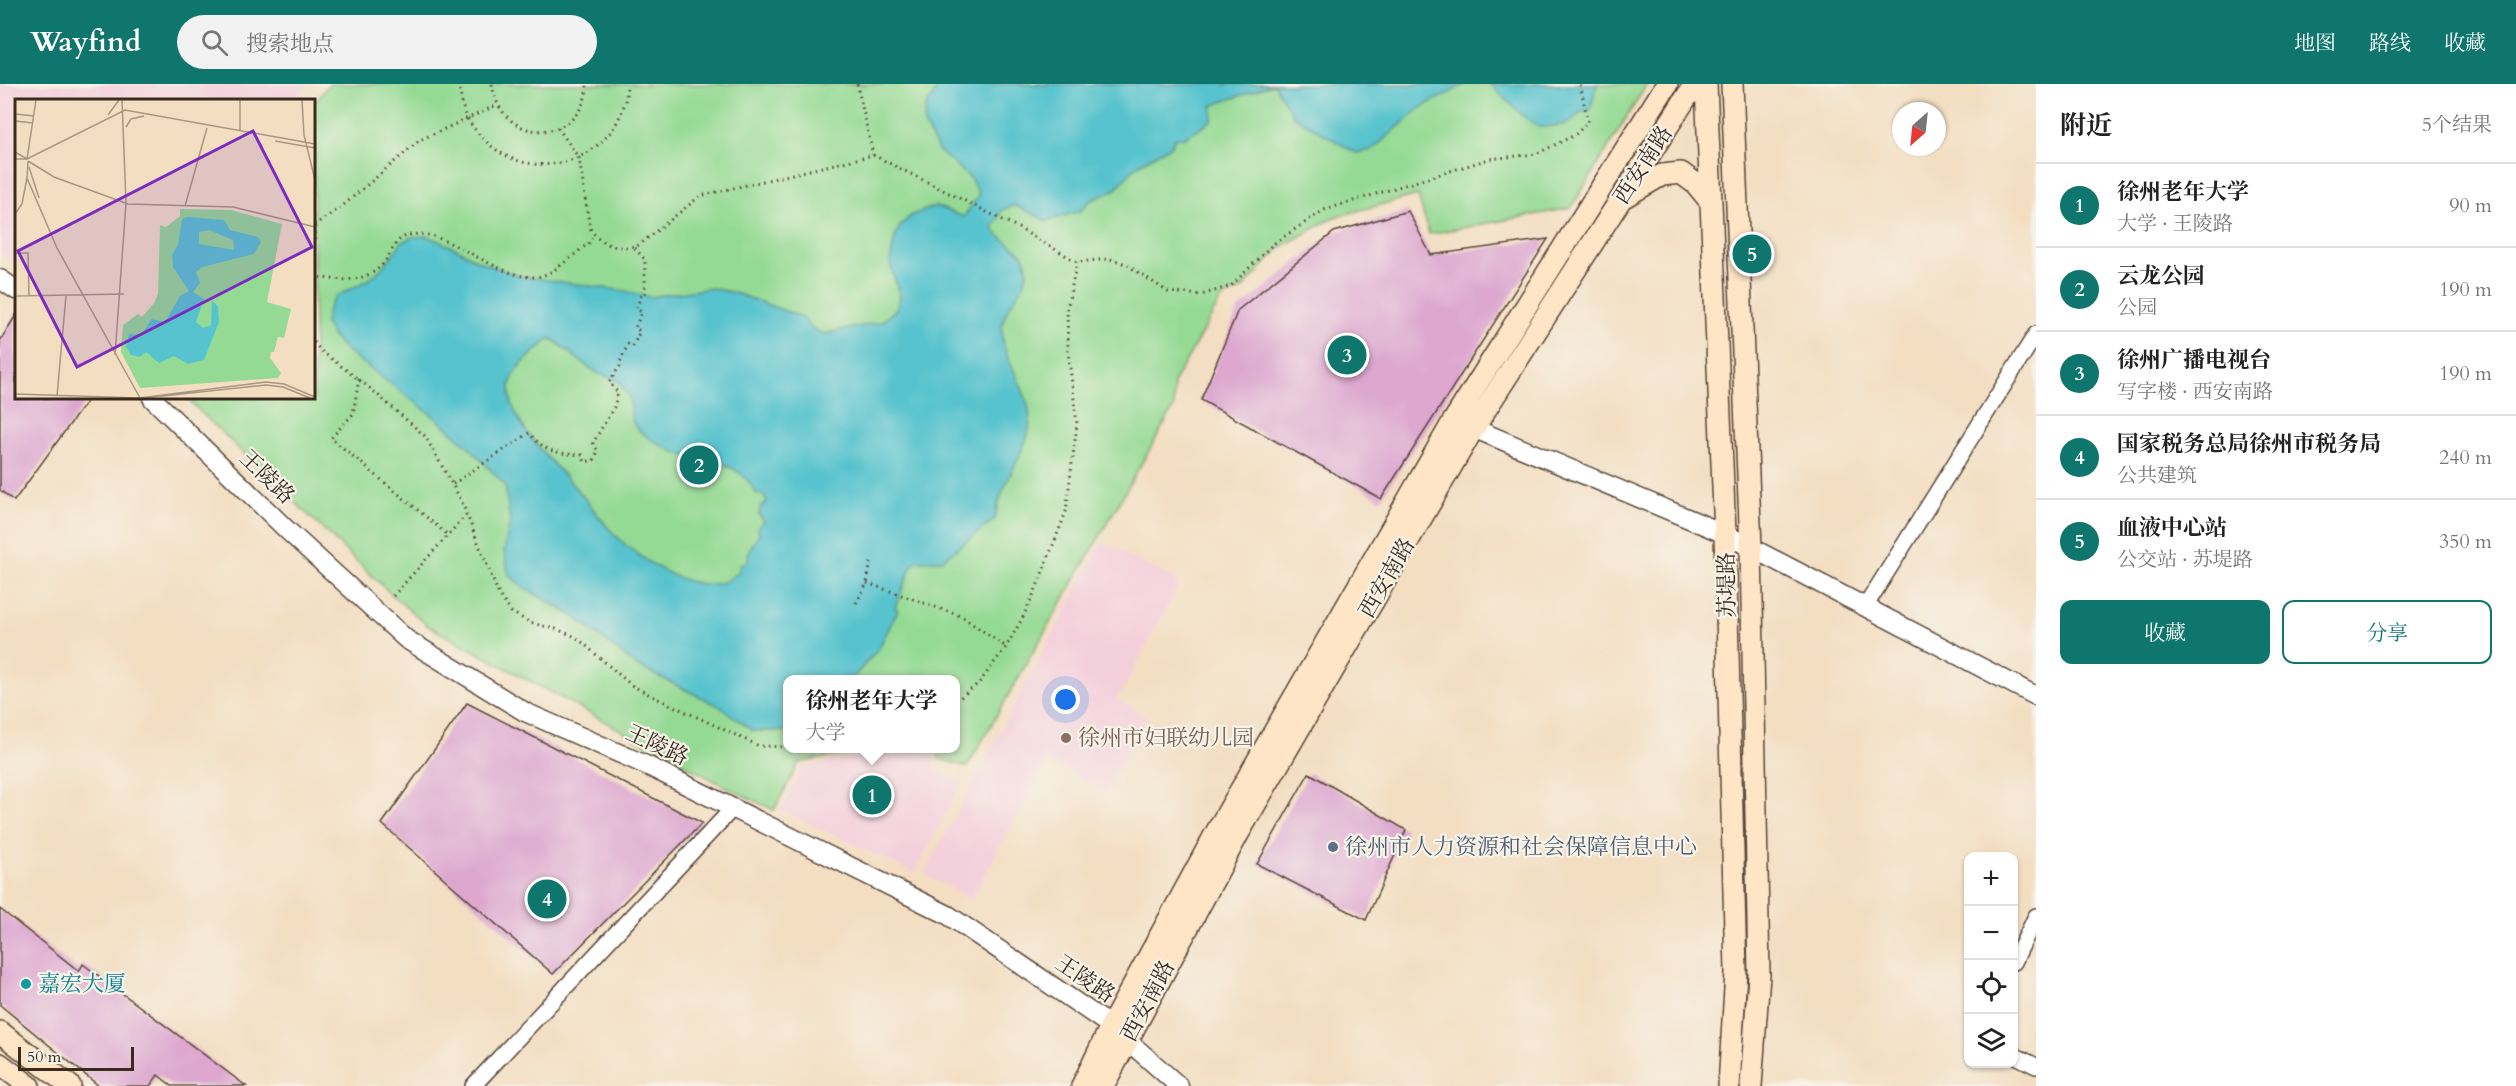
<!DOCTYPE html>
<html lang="zh">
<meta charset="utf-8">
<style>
body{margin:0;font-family:Cardo,"Noto Serif SC",serif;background:#f2f2f2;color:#222}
.controls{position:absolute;right:18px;bottom:18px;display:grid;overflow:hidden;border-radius:12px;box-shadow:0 2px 4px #0004}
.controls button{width:54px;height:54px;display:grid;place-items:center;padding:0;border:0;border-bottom:2px solid #e0e0e0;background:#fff;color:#222;font:30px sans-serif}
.compass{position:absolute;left:1892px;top:18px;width:54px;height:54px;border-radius:50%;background:#fff;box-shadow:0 2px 4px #0004;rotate:207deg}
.scale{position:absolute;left:18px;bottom:15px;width:116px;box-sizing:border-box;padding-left:6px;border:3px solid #3b2a1e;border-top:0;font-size:16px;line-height:21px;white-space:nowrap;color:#3b2a1e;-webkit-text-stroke:4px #f7f3e8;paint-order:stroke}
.you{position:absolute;left:1066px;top:616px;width:21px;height:21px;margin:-15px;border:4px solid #fff;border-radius:50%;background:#1a73e8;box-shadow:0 0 0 9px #1a73e833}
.badge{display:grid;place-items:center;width:39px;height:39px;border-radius:50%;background:#0f766e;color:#fff;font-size:20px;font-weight:700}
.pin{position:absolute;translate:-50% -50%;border:3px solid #fff;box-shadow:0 2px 6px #0006}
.popup{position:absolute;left:783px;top:591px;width:177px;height:78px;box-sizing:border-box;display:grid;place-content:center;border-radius:12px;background:#fff;filter:drop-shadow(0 2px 4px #0005);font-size:20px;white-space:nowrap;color:#767676}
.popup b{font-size:22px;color:#222}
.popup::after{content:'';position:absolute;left:50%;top:100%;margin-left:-12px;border:12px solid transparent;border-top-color:#fff}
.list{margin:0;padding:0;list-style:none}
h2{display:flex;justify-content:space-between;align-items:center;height:78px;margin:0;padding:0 24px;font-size:26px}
h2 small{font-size:20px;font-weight:400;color:#767676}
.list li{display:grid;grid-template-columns:39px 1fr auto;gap:18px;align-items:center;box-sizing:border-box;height:84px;padding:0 24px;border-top:2px solid #e0e0e0}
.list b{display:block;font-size:22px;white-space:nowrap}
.list p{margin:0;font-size:20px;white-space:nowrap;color:#767676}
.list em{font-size:20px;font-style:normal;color:#767676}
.actions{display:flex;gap:12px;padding:18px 24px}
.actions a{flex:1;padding:14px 0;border:2px solid #0f766e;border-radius:12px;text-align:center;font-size:21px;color:#0f766e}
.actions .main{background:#0f766e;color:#fff}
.icon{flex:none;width:33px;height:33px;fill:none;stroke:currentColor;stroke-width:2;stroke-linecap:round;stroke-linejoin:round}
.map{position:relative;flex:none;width:2036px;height:1002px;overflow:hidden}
header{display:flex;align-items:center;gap:36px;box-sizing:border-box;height:84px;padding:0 30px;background:#0f766e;color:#fff}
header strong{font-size:28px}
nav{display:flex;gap:33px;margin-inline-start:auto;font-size:21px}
.search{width:420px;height:54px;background:#f2f2f2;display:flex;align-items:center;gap:15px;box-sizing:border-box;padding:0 21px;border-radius:33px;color:#767676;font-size:22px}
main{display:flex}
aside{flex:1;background:#fff}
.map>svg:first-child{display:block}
.built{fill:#f4cfdc}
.green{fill:#95da94;stroke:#688259;stroke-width:1.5}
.water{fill:#56c3ce;stroke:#487676;stroke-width:1.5;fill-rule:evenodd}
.building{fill:#dda7d0}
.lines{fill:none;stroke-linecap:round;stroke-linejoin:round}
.minor-casing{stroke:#574537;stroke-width:18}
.tertiary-casing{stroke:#574537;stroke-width:21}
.secondary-casing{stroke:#574537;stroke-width:24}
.path{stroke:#574537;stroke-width:3;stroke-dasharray:1.5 4.5;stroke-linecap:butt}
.minor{stroke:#fff;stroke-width:15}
.tertiary{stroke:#fff;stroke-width:18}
.secondary{stroke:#fde5c5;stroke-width:21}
.education-dot{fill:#8d6e63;stroke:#f7f3e8;stroke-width:2}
.service-dot{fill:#5c6f8a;stroke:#f7f3e8;stroke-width:2}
.culture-dot{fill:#0f9aa8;stroke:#f7f3e8;stroke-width:2}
.labels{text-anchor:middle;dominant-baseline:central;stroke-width:4.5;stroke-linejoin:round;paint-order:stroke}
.street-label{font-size:22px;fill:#3b2a1e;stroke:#f7f3e8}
.education-label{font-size:22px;fill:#785e54;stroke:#f7f3e8;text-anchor:start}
.service-label{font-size:22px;fill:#4e5e75;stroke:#f7f3e8;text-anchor:start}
.culture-label{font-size:22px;fill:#0d838f;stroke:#f7f3e8;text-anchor:start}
.inset-road{fill:none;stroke:#a99680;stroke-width:1.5}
.view{fill:#7b2cbf;fill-opacity:0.15;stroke:#7b2cbf;stroke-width:3}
.inset-edge{fill:none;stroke:#3b2a1e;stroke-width:3}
</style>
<header>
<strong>Wayfind</strong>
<div class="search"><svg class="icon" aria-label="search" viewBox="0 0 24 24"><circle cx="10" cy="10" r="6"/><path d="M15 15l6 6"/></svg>搜索地点</div>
<nav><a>地图</a><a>路线</a><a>收藏</a></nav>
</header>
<main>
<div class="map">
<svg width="2036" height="1002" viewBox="0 0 2036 1002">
<rect width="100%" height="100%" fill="#f7f3e8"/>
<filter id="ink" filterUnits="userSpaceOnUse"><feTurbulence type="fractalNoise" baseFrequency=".0167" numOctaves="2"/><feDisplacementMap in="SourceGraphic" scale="12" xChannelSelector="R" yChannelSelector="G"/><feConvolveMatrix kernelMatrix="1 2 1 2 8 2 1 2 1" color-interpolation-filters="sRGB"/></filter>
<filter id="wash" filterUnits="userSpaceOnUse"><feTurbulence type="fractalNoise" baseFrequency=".008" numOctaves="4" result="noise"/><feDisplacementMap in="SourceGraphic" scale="24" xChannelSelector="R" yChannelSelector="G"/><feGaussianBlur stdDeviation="1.35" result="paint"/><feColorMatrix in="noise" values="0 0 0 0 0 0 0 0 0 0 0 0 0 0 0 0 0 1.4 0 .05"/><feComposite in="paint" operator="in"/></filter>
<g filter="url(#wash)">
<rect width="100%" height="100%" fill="#f3dec2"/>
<!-- built -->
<path class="built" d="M0,0h307l-12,16h-279v165l-16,-12z
M1102,457l78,42 -63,117 29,16 -40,76 -60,-32 -74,139 -48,-25z
M895,665h35l4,21 28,11 -47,92 -134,-63 21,-42z"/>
<!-- green -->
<path class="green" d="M329,0h1318l-76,124 -142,26 -11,-39 -84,22 -53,30 -39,42 -21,10 -47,83v25l-207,360 -28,-8 -2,-10 19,-1v-68h-168v68l78,1 -67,14 -25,47 -48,-23 -298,-161 -35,-30 -207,-198h128v-294z"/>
<!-- water -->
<path class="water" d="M940,0h526l-46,24 -48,42 -16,3 -63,-37 -19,-32 -61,21 -1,15 -29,18 -8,-1 -3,8 -36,21 -21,24 -25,11 -10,10 -33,10 -33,-16 -12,5 -9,18c8,16 29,17 33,35 6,25 -18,36 -23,58 -8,40 36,71 25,113 -9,30 -29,54 -33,85l-53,41 -25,1 -5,4 -17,43 3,2 -19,38 -27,31 -64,1v51h-35l-34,-25 -82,-40 -65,-51 -48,-27 -15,-13 -5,-23 6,-30 -5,-37 -37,-39 -32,-28 -84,-63 -17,-15 -10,-17 3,-14 7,-12 33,-17 15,-13 19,-25 9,-5 16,-1 30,13 21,12 41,15 106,15 25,6 62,-9 23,5 67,24 9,11 12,6 58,-12 15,-13 4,-12 -10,-34 5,-26 5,-11 12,-11 24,-9 28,11 15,-23 -9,-16 -31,-27 -15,-27 2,-17zM550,254c17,10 30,26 48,35 6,4 15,4 21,9 2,3 6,8 8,11 10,18 -5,26 19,43 11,8 25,15 37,19 31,9 56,5 73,38l9,3 2,7 -6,2 -2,10 5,6 -6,6 1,7 -10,16 -1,12 -8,2 -1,8c-5,3 -10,8 -15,10 -36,11 -86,-24 -110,-48 -15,-15 -26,-34 -41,-49 -20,-22 -59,-59 -63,-90 -3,-26 24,-41 40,-57z
M1490,0h107l-7,26 -11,3c-8,14 -25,13 -40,14l-17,-12z"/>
<g id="blocks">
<!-- building -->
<path class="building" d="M1408,127l23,44 117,-16 -167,260 -180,-99 37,-90 96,-78z
M16,231v83h73l-75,103 -14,-11v-149z
M467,619l235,120 -149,151 -171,-150z
M1309,689l97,57 -40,90 -109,-56z
M0,825l79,62 4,-7 163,122h-74l-14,-11 -8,11h-51l-99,-81z"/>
</g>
</g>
<g filter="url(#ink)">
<use href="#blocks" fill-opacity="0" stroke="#574537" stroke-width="1.5"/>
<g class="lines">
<!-- minor casing -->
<g class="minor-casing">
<path id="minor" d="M1865,523l171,-273
M2014,878l22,-46
M2014,971l22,11
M473,1002l260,-278"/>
</g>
<!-- tertiary casing -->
<g class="tertiary-casing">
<path id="tertiary" d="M0,195l16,11
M152,314l135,132 119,109 119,73 123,54 300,149 163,111 68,60
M1461,339l264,111 311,162"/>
</g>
<!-- secondary casing -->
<g class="secondary-casing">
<path id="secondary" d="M1706,0l19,450 11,438 -7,114
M1732,0l19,464 8,427 -8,111
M1624,113l38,-22 19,-2 15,11 14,17
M0,948l70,54
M0,980l29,22
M1082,1002l29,-60 106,-195 237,-411 213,-336
M1103,1002l135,-252 235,-405 222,-345"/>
</g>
<!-- path -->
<path class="path" d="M459,0c1,7 2,16 4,23 4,14 15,28 26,37 52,46 137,10 138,-60
M492,0c9,65 93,60 95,0
M857,0l16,71
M558,44l21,30 11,70c10,18 31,23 49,17l61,-49 173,-41 142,71 62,36 33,-3 16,5 42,28 33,3 30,-9 42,-42 51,-34 165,-51 47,-5 39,-19 13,-13 -8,-38
M314,141l25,-16 81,-69 77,-35
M314,162l2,-23
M314,192c23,5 51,8 69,-12 13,-16 10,-29 36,-30 34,0 92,54 125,41 14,-5 33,-23 45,-32l5,-8
M314,258l6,8 51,39 54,47 36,64 38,95 12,17 20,11 25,6 20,8 55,48 23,12 105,49 29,1
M359,295l-6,35 -22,24 117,97
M453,400l76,-51c17,20 28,20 53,22l3,7 9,-2 4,-9 -5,-8 21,-36 4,-14 -9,-11 11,-16v-4l8,-18 5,2 7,-15 -5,-3 7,-16 -6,-3 5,-13 4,-1v-35l-11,-13
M867,499l94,33 45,31
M393,512l74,-82
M856,519l11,-20 4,-22
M956,617l23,-18 27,-36 16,-28 14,-30 30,-77 11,-88 -9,-74 -1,-41 10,-47"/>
<!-- minor -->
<use href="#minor" class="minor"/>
<!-- tertiary -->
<use href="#tertiary" class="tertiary"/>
<!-- secondary -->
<use href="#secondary" class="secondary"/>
</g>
</g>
<!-- markers -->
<circle class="education-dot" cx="1066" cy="654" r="6"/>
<circle class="service-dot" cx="1333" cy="763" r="6"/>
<circle class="culture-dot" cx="26" cy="900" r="6"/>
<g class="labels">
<!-- street labels -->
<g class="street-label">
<text transform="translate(1643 81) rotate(-57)">西安南路</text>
<text transform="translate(267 393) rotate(44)">王陵路</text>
<text transform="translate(1387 494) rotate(-60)">西安南路</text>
<text transform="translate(1727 501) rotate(-91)">苏堤路</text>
<text transform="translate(657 661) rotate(25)">王陵路</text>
<text transform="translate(1085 895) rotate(34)">王陵路</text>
<text transform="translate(1148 917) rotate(-62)">西安南路</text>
</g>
<!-- education labels -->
<g class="education-label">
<text x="1078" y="654">徐州市妇联幼儿园</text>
</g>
<!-- service labels -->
<g class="service-label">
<text x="1345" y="763">徐州市人力资源和社会保障信息中心</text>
</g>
<!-- culture labels -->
<g class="culture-label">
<text x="38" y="900">嘉宏大厦</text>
</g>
</g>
<!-- overview -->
<g transform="translate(15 15)">
<rect width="300" height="300" fill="#f3dec2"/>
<path d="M165,110l51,1 51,14 -15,78 24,7 -7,29 -6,-1 -4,15h-3l-1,6 11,15 -3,5 -138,10 -19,-36 2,-27 15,-11 4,3 12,-14 4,-9 2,-69 6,2 14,-11z" fill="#95da94"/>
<path d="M172,118l37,3 6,10 28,7 3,5 -7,12 -52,13 -6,5 4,11 -7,9 11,7 -8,23 7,6 8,-3 1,-25 6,7 1,15 -15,38 -16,4 -14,-8 -15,7 -13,-11 -6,5 -9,-2 -5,-8 3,-13 13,1 9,-16 14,3 15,-26 9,-5 -16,-24 -1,-12 6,-10 4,-26zM194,131l24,10 1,10 -35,-6v-12z" fill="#56c3ce" fill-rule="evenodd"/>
<path class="inset-road" d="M287,1l2,35 11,45M0,15l19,2M93,16l11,-15M0,22l18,2M111,28l5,-8 13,-3M225,32v-31M260,42l40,7M0,53l12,7 9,-59M0,60h12l98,-49 190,34M13,62l26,16 74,27 105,3 82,20M13,62l-1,17 30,70 83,150M14,68l10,31M170,107l22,-78M0,115l7,-10 5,-26M0,154h13l1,43M0,197l109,-2M100,256l11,-152 -4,-103M0,295l124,4M42,297l9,-100M124,299l127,-16 18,2 31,13M129,299l122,-13 17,2 27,11"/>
<path class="view" d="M238,32l59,116 -235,120 -59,-116z"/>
<rect width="300" height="300" class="inset-edge"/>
</g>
</svg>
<div class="controls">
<button>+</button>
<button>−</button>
<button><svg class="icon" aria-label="locate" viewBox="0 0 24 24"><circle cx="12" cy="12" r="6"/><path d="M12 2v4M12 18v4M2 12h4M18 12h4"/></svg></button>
<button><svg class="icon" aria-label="layers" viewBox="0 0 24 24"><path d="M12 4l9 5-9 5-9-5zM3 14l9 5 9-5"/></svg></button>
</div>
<svg class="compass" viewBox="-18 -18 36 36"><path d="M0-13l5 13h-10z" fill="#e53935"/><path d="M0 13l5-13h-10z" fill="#767676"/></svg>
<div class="scale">50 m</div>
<div class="you"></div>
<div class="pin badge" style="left:872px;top:711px">1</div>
<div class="popup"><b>徐州老年大学</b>大学</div>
<div class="pin badge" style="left:699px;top:381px">2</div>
<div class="pin badge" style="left:1347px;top:271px">3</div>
<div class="pin badge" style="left:547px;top:815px">4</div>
<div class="pin badge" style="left:1752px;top:170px">5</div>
</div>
<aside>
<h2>附近<small>5个结果</small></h2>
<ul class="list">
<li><span class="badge">1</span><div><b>徐州老年大学</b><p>大学 · 王陵路</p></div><em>90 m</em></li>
<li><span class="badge">2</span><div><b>云龙公园</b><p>公园</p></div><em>190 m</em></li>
<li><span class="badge">3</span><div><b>徐州广播电视台</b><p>写字楼 · 西安南路</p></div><em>190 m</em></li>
<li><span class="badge">4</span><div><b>国家税务总局徐州市税务局</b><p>公共建筑</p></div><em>240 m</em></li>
<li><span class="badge">5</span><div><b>血液中心站</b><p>公交站 · 苏堤路</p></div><em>350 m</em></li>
</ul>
<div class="actions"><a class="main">收藏</a><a>分享</a></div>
</aside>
</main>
